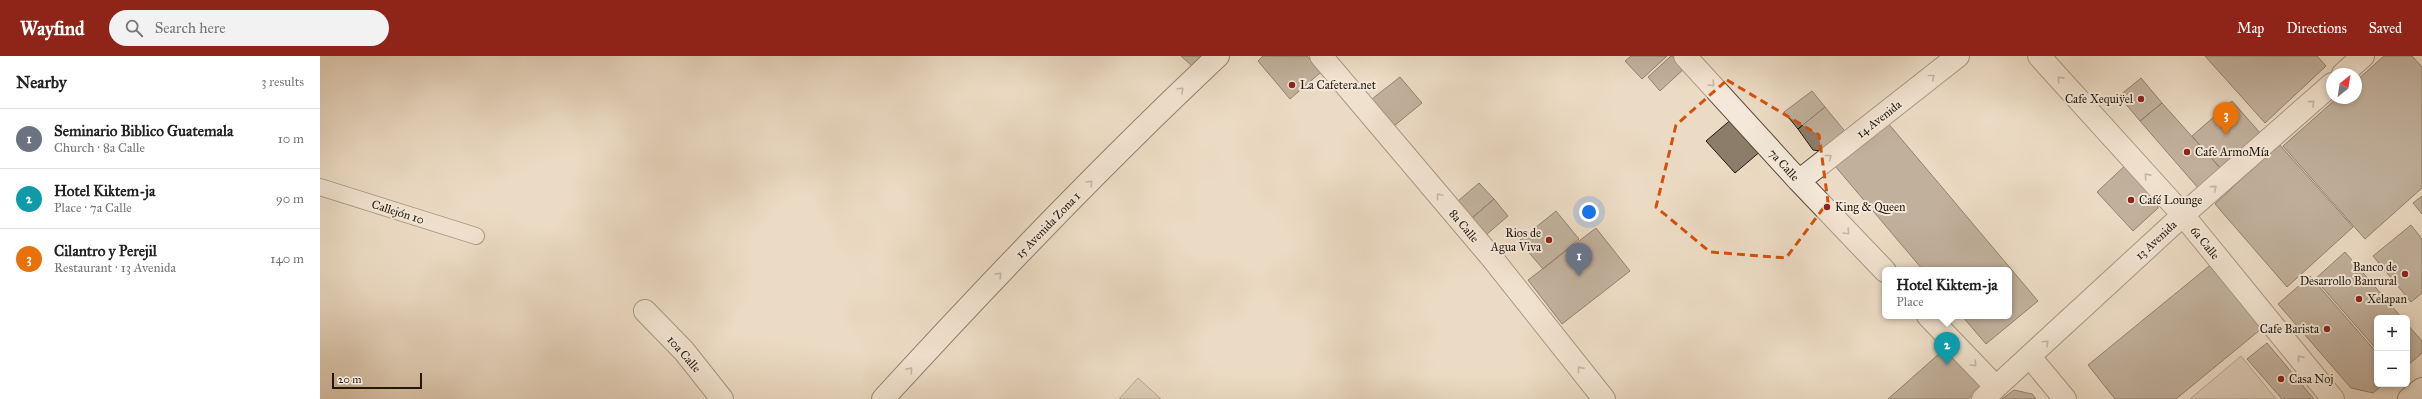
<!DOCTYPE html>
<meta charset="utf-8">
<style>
body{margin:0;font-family:"IM FELL Great Primer",serif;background:#f2f2f2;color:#222}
.controls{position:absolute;right:12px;bottom:12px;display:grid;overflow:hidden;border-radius:6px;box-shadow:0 2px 6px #0003}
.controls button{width:36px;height:36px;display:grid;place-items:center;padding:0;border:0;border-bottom:1px solid #e0e0e0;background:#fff;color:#222;font:20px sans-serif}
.compass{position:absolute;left:2006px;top:12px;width:36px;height:36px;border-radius:50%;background:#fff;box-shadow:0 2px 6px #0003;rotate:30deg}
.scale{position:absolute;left:12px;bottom:10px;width:90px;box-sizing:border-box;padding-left:4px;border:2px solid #23180b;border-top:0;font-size:11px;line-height:14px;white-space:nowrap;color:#23180b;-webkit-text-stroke:3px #f3e8d9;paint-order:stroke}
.you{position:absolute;left:1269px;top:156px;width:14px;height:14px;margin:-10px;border:3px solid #fff;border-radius:50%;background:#1a73e8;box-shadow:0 0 0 6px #1a73e833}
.badge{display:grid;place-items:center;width:26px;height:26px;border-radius:50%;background:#8f2418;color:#fff;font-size:13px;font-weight:700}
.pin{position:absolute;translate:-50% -33px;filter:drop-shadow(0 1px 2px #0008)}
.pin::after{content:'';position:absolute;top:21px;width:14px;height:12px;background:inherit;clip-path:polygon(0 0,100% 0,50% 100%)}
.popup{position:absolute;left:1562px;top:211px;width:130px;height:52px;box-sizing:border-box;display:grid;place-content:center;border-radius:6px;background:#fff;filter:drop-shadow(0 1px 3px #0005);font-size:13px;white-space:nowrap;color:#767676}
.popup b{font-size:15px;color:#222}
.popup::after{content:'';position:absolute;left:50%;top:100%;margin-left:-8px;border:8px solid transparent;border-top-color:#fff}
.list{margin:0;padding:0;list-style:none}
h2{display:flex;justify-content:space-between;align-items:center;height:52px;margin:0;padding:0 16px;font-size:17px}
h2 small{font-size:13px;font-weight:400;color:#767676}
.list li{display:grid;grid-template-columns:26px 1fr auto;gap:12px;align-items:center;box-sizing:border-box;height:60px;padding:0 16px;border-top:1px solid #e0e0e0}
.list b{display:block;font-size:15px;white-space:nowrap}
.list p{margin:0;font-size:13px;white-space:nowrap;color:#767676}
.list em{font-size:13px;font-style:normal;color:#767676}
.icon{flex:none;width:22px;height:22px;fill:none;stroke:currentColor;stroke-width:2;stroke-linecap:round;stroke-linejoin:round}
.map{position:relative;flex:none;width:2102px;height:343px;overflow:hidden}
header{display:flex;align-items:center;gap:24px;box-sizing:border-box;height:56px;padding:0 20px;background:#8f2418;color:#fff}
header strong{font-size:19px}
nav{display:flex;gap:22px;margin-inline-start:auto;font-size:14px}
.search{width:280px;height:36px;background:#f2f2f2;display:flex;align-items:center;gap:10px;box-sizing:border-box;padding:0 14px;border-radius:22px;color:#767676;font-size:15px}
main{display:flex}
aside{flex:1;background:#fff}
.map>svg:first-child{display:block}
.green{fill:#cabaa5;stroke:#766958}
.building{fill:#8c7d6b;stroke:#23180b}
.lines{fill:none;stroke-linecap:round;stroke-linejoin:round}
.lane-casing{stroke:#554939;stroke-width:18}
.street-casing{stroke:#554939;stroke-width:24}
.secondary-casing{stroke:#23180b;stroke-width:24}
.lane{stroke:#f3e8d9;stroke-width:16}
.street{stroke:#f3e8d9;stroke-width:22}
.secondary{stroke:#f3e8d9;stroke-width:22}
.oneway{stroke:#958a7c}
.marked{fill:none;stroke:#d4520c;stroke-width:3;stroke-dasharray:8 5;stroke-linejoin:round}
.poi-dot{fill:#8f2418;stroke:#f3e8d9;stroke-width:1.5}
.labels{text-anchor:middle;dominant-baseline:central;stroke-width:4;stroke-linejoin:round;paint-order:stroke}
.poi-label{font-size:12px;fill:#23180b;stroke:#f3e8d9;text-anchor:start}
.street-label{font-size:12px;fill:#23180b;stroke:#f3e8d9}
</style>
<header>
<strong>Wayfind</strong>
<div class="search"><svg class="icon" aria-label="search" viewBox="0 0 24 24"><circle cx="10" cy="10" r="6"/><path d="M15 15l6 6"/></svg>Search here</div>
<nav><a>Map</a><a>Directions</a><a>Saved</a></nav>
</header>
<main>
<aside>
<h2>Nearby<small>3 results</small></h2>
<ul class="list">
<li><span class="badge" style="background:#6b7280">1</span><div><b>Seminario Biblico Guatemala</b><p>Church · 8a Calle</p></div><em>10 m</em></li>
<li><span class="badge" style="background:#0f9aa8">2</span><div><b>Hotel Kiktem-ja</b><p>Place · 7a Calle</p></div><em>90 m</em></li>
<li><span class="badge" style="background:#e8710a">3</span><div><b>Cilantro y Perejil</b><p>Restaurant · 13 Avenida</p></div><em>140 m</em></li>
</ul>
</aside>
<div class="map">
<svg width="2102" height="343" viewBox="0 0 2102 343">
<rect width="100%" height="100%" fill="#ecdbc4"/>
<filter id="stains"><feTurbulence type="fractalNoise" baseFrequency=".005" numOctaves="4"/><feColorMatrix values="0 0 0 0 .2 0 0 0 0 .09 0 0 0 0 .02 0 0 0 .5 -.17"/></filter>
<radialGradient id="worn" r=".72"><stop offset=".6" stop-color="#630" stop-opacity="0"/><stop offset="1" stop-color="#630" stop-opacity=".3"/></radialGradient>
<!-- green -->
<path class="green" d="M1921,300l35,43h-86z
M818,322l23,21h-42z"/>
<!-- building -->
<path class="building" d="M861,0h21l-10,10z
M943,0h44l14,16 -31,27 -32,-38z
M1311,0h36l-25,23 -17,-18z
M1351,0h7l9,10 -27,25 -12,-14z
M1885,0h112l9,10 -61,57z
M2064,0h28l10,11v121l-57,51 -82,-93 54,-48h19v-17z
M1080,21l22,26 -28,23 -22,-27z
M1821,22l21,25 -22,18 -21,-25z
M1492,35l13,16 -27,22 -14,-17z
M1912,45l29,33 -40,35 -29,-33z
M1842,47l59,66 -22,20 -59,-68z
M1505,51l23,28 -21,17 -14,-2 -15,-21z
M1414,61l28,33 -27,23 -29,-32z
M1567,66l151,179 -52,43 -24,-28h47v-46h-86l-88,-104z
M1959,88l74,83 -66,60 -72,-83z
M1811,104l25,27 2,21 -25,23 -36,-39z
M1159,127l15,16 -22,19 -14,-17z
M2102,140v18l-9,-11z
M1174,143l14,17 -22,19 -14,-17z
M1236,155l23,28 -36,30 -24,-28z
M2091,169l11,14v54l-11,9 -38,-46z
M1276,172l34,43 -68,53 -34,-44z
M2025,196l57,66h-25v32l-62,-71z
M1894,206l52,63 -90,74h-61l-27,-34z
M1990,220l67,77v31h7l-11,9 -22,-5 -73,-84z
M2087,268l15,17v12l-15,13z
M1947,287l47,56h-32l-35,-40z
M1629,289l36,39 -17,15h-80z
M1694,334l18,4 4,5h-34z"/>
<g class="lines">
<!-- lane casing -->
<g class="lane-casing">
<path id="lane" d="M0,131l156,49"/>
</g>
<!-- street casing -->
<g class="street-casing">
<path id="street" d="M1001,0l171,202 112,141
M1365,0l114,125 86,90
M1719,0l144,159 150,184
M2023,18l20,-18
M1479,125l159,-125
M325,255l39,40 38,48
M1608,260l68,71
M1710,301l35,42
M1663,343l200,-184 149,-131"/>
</g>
<!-- secondary casing -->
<g class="secondary-casing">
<path id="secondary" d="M563,343c108,-118 219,-234 335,-343
M2089,343l13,-10"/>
</g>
<!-- lane -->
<use href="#lane" class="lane"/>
<!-- street -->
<use href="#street" class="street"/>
<!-- secondary -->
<use href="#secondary" class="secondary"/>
</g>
<!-- one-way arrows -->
<defs><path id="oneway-chevron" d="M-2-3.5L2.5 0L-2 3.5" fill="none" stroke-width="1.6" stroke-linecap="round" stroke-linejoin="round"/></defs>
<g class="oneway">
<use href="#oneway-chevron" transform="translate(1612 21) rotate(-38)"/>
<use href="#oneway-chevron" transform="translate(1740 23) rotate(-132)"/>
<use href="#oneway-chevron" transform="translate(1392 28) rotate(46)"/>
<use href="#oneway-chevron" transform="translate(861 34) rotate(-43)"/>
<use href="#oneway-chevron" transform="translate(1992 47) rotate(-42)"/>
<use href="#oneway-chevron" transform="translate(1509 101) rotate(-38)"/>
<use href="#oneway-chevron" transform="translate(1827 120) rotate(-132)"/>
<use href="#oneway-chevron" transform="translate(770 127) rotate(-46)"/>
<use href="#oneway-chevron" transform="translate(1894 132) rotate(-40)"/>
<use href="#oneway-chevron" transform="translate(1119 140) rotate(-130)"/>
<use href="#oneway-chevron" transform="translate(1527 176) rotate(46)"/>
<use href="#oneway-chevron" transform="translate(679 219) rotate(-46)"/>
<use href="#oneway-chevron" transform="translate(1726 287) rotate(-43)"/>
<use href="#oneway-chevron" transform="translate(1980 302) rotate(-129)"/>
<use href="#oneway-chevron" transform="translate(1654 308) rotate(46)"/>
<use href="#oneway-chevron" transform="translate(1260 313) rotate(-129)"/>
<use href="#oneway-chevron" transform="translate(590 314) rotate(-48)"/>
</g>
<!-- marked area -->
<path d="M0 0H2102V343H0ZM1407,24l92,55 9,67 -42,56 -76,-6 -54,-45 20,-82z" fill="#ecdbc4" fill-opacity=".55" fill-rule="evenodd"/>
<path class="marked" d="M1407,24l92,55 9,67 -42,56 -76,-6 -54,-45 20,-82z"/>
<!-- markers -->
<g class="poi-dot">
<circle cx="972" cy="29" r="4"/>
<circle cx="1821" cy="43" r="4"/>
<circle cx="1867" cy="96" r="4"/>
<circle cx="1811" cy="144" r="4"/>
<circle cx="1507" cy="151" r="4"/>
<circle cx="1229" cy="184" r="4"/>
<circle cx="2085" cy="218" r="4"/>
<circle cx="2039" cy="243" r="4"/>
<circle cx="2007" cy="273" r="4"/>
<circle cx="1961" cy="323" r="4"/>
</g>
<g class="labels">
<!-- poi labels -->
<g class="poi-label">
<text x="980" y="29">La Cafetera.net</text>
<text x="1813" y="43" text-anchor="end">Cafe Xequiÿel</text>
<text x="1875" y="96">Cafe ArmoMía</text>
<text x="1819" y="144">Café Lounge</text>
<text x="1515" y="151">King &amp; Queen</text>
<text x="1221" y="177" text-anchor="end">Rios de<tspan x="1221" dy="14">Agua Viva</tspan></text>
<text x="2077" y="211" text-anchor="end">Banco de<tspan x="2077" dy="14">Desarrollo Banrural</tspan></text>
<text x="2047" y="243">Xelapan</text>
<text x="1999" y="273" text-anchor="end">Cafe Barista</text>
<text x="1969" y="323">Casa Noj</text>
</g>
<!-- street labels -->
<g class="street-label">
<text transform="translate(1559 63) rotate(-38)">14 Avenida</text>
<text transform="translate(1464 109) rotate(48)">7a Calle</text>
<text transform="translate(78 156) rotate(18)">Callejón 10</text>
<text transform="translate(728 169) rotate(-46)">15 Avenida Zona 1</text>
<text transform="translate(1144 170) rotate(50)">8a Calle</text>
<text transform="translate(1836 184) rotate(-43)">13 Avenida</text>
<text transform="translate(1885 187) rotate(51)">6a Calle</text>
<text transform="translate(364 298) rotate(49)">10a Calle</text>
</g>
</g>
<rect width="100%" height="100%" filter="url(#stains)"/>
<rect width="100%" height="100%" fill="url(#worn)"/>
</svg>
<div class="controls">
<button>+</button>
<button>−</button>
</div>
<svg class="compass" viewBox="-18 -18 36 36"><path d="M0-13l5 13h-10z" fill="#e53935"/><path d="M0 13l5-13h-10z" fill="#767676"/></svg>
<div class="scale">20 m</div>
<div class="you"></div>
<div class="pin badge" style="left:1259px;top:220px;background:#6b7280">1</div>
<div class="pin badge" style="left:1627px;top:309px;background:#0f9aa8">2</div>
<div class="popup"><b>Hotel Kiktem-ja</b>Place</div>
<div class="pin badge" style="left:1906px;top:79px;background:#e8710a">3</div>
</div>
</main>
